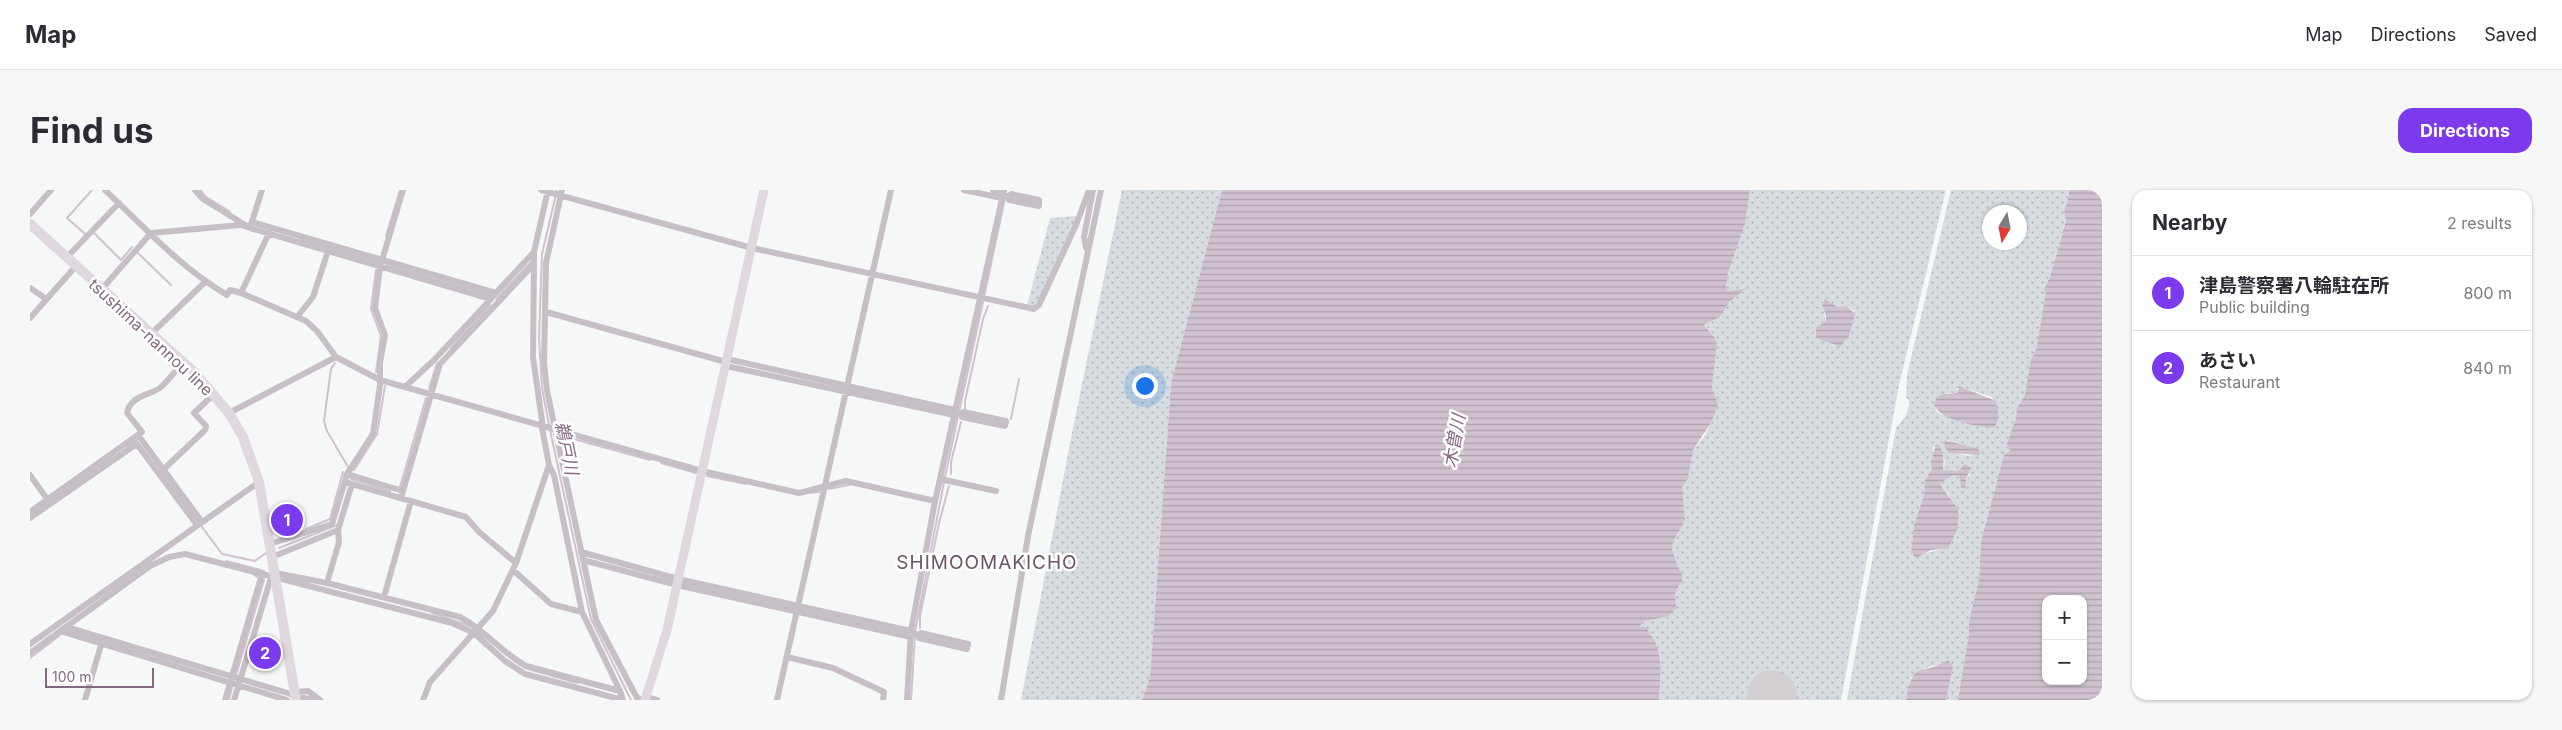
<!DOCTYPE html>
<meta charset="utf-8">
<style>
body{margin:0;font-family:Inter,"Noto Sans JP",sans-serif;background:#f7f7f7;color:#2b2b33}
.controls{position:absolute;right:15px;bottom:15px;display:grid;overflow:hidden;border-radius:10px;box-shadow:0 1px 4px #0004}
.controls button{width:45px;height:45px;display:grid;place-items:center;padding:0;border:0;border-bottom:1px solid #e1e1e2;background:#fff;color:#2b2b33;font:25px sans-serif}
.compass{position:absolute;left:1952px;top:15px;width:45px;height:45px;border-radius:50%;background:#fff;box-shadow:0 1px 4px #0004;rotate:190deg}
.scale{position:absolute;left:15px;bottom:12px;width:109px;box-sizing:border-box;padding-left:5px;border:2px solid #85687f;border-top:0;font-size:14px;line-height:18px;white-space:nowrap;color:#85687f;-webkit-text-stroke:4px #fff;paint-order:stroke}
.you{position:absolute;left:1114px;top:195px;width:18px;height:18px;margin:-12px;border:4px solid #fff;border-radius:50%;background:#1a73e8;box-shadow:0 0 0 8px #1a73e833}
.badge{display:grid;place-items:center;width:32px;height:32px;border-radius:50%;background:#7c3aed;color:#fff;font-size:16px;font-weight:700}
.pin{position:absolute;translate:-50% -50%;border:2px solid #fff;box-shadow:0 1px 5px #0006}
.list{margin:0;padding:0;list-style:none}
h2{display:flex;justify-content:space-between;align-items:center;height:65px;margin:0;padding:0 20px;font-size:21px}
h2 small{font-size:16px;font-weight:400;color:#7c7c81}
.list li{display:grid;grid-template-columns:32px 1fr auto;gap:15px;align-items:center;box-sizing:border-box;height:75px;padding:0 20px;border-top:1px solid #e1e1e2}
.list b{display:block;font-size:19px;white-space:nowrap}
.list p{margin:0;font-size:16px;white-space:nowrap;color:#7c7c81}
.list em{font-size:16px;font-style:normal;color:#7c7c81}
.map{position:relative;flex:none;width:2072px;height:510px;overflow:hidden;border-radius:15px}
header{display:flex;align-items:center;gap:30px;box-sizing:border-box;height:70px;padding:0 25px;background:#fff;border-bottom:1px solid #e1e1e2}
header strong{font-size:24px}
nav{display:flex;gap:28px;margin-inline-start:auto;font-size:18px}
.intro{display:flex;align-items:center;justify-content:space-between;box-sizing:border-box;height:120px;padding:0 30px}
h1{margin:0;font-size:35px}
.button{padding:12px 22px;border-radius:15px;background:#7c3aed;color:#fff;font-size:18px;font-weight:700}
main{display:flex;gap:30px;padding:0 30px}
aside{flex:1;background:#fff;border-radius:15px;box-shadow:0 1px 4px #0004}
.map>svg:first-child{display:block}
.green{fill:url(#green-dots);fill-rule:evenodd}
.water{fill:url(#water-rules);fill-rule:evenodd}
.lines{fill:none;stroke-linecap:round;stroke-linejoin:round}
.stream{stroke:#cfc2ce;stroke-width:2}
.runway{stroke:#d2ced2;stroke-width:49}
.street{stroke:#c7bfc6;stroke-width:6}
.secondary{stroke:#dfd8de;stroke-width:9}
.primary{stroke:#dfd8de;stroke-width:10}
.labels{text-anchor:middle;dominant-baseline:central;stroke-width:5;stroke-linejoin:round;paint-order:stroke}
.street-label{font-size:16px;fill:#85687f;stroke:#fff}
.water-label{font-size:18px;font-style:italic;fill:#886986;stroke:#fff}
.quarter-label{font-size:19px;letter-spacing:1px;fill:#6b5566;stroke:#fff}
</style>
<header>
<strong>Map</strong>
<nav><a>Map</a><a>Directions</a><a>Saved</a></nav>
</header>
<div class="intro"><h1>Find us</h1><a class="button">Directions</a></div>
<main>
<div class="map">
<svg width="2072" height="510" viewBox="0 0 2072 510">
<defs>
<pattern id="green-dots" width="8" height="8" patternUnits="userSpaceOnUse" patternTransform="scale(1.25)"><rect width="8" height="8" fill="#d6dcdf"/><path d="M2 2h.1M6 6h.1" fill="none" stroke="#b3b6ba" stroke-width="1.8" stroke-linecap="round"/></pattern>
<pattern id="water-rules" width="6" height="5" patternUnits="userSpaceOnUse" patternTransform="scale(1.25)"><rect width="6" height="5" fill="#cfc2ce"/><path d="M0 2.5h6" fill="none" stroke="#aea1ac"/></pattern>
</defs>
<rect width="100%" height="100%" fill="#f5f8f7"/>
<!-- green -->
<path class="green" d="M1092,0h100l-51,193 -21,294 -8,23h-121l50,-262z
M1720,0h196l-47,195 -58,315h-182c2,-25 6,-59 -19,-73l1,-5 28,-6 6,-24 5,-6v-17l-8,-18 1,-9 5,-8 4,-47 6,-10 5,-27 13,-16 12,-30 -6,-17 5,-43 -2,-6 -10,-13 15,-8 10,-16 16,-13 -18,3 -2,-3 2,-15 17,-49zM1795,109l12,8 10,-1 7,5 -4,23 -14,12 -10,-4 -7,-16 7,-5 -4,-17z
M1921,0h118l-1,11 -4,9 2,8 -16,59 -6,11 2,4 -10,58 -11,45 -8,13 -1,10 -9,25 4,7 -7,5 -23,86 -2,38 -10,42v12l-11,67h-12l7,-33c-16,-5 -29,0 -42,10l-5,23h-59l49,-272c8,-9 13,-15 13,-27l-3,-4 1,-22zM1960,22h30v30h-30zM1931,197l31,10 7,20 -4,10 -55,-13 -4,-3 -1,-11 13,-7h9v-5zM1917,250l30,8 -6,8 -17,-3 -9,-5zM1910,256l5,16 -2,8 27,4 -9,13 -1,-9 -6,-3 -14,8 15,21 4,18 -11,25c-13,3 -24,9 -37,6l3,-28 10,-30 1,-15 7,-11 1,-22z
M1047,26l-38,86 -4,4h-8l23,-88z"/>
<!-- water -->
<path class="water" d="M1192,0h528l-5,34 -17,49 -2,15 2,3 19,-3 -17,13 -10,16 -16,8 11,13 2,6 -5,43 6,17 -6,17 -19,29 -5,28 -6,9 3,33 -12,22 -1,9 10,24v6l-7,12 1,15 -7,8 -27,6 -2,5h7c1,7 6,9 9,17 7,18 4,37 3,56h-517l8,-23 21,-294z
M2039,0h33v510h-144l11,-67v-12l10,-42 2,-38 23,-86 7,-5 -4,-2v-5l9,-25 1,-10 8,-13 6,-35 5,-10 10,-58 -2,-3 6,-12 16,-57 -2,-10 4,-9zM2016,409h37v82h-37z
M1795,109l12,8 10,-1 8,8 -6,22 -9,11 -24,-9v-10l10,-7v-5l-4,-11z
M1929,196l37,15 3,16 -4,10c-15,1 -57,-7 -61,-23 4,-13 12,-9 23,-11z
M1914,250l33,8 3,3v4l-31,-2 -4,-5z
M1906,254l4,2c4,9 4,15 3,24l15,1 7,-7 6,4 -5,11 -1,10 -4,-2 -1,-9 -6,-3 -14,8c4,8 9,13 14,20 10,13 2,32 -6,45l-17,2 -15,8 -5,-5 3,-28 10,-30 1,-15 7,-11 -1,-8z
M1918,470l5,7 -7,33h-40c8,-43 13,-22 42,-40z"/>
<g class="lines">
<!-- stream -->
<path class="stream" d="M170,0l6,7 23,14
M64,43l27,27 11,-13
M55,44l-18,-16 25,-28
M356,46l14,-46
M270,49l77,23
M108,63l33,32
M356,75l104,30
M954,107l21,-99
M466,109l35,-37
M421,158l39,-43
M305,173l-4,6 -7,52 3,10 21,36
M346,182l5,-36 -10,-27 5,-39
M399,199l8,-26
M935,220v-9l18,-82 5,-13
M929,222l24,-110
M981,229l8,-40
M519,235l-7,-37 -3,-50 3,-84 15,-64
M520,240l41,189 40,81
M529,245l91,25
M97,257l9,-7 4,5
M631,273l35,10
M324,280l23,-36 8,-48
M921,284v-12l10,-40
M677,286l39,8
M915,287l13,-61
M321,289l39,12
M370,297l26,-89
M798,299l21,-4
M779,303l10,-1
M172,337l20,27 33,7 11,-8
M276,339l24,-10 13,-47
M249,358l58,-23
M196,371l38,10
M223,384l4,3
M402,423l38,13
M890,438v-12l19,-93 10,-37
M885,442l29,-150
M0,468l29,-22
M498,479l49,14
M206,485l28,-95
M199,510l3,-13
M881,510l4,-65"/>
<!-- runway -->
<path class="runway" d="M1741,510l1,-5"/>
<!-- street -->
<path class="street" d="M75,0c39,37 75,77 122,105l3,-5 11,3 65,28 11,10 19,26
M165,0l8,9 47,29 241,71 -57,61 -29,27
M511,0l211,58 282,61 5,-4 37,-80 13,-35
M532,0l-16,73 -2,99 3,29 49,229 41,78 7,2
M934,0l38,8
M963,0l10,2
M972,5l8,2 -1,3 30,6v-6l-28,-6 -1,3
M0,24l21,-24
M222,32l244,71
M1056,58l-2,-11 9,-47
M36,68l53,-55
M504,74l-1,93 10,71
M0,98l15,10
M71,100l50,-57 90,-8 9,3 12,-38
M211,103l28,-60
M463,106l41,-44 14,-62
M516,122l180,50
M267,127l16,-20 15,-46
M0,128l45,-51
M121,144l54,-52
M697,169l228,51
M696,176l228,49
M925,222l7,2v3l43,9 1,-5 -43,-9 -1,2
M199,223l107,-56 44,23 322,91 97,22 47,-12 89,20 5,-22 56,12
M108,245l64,87
M519,275l5,10 28,137 38,79
M133,280l42,-40 1,-4 -12,-13 20,-19
M317,284l56,17
M0,285l20,28
M910,289l64,-289
M315,292l121,35 13,15 37,31
M371,308l39,-134 94,-100v-12
M0,322l112,-80 -15,-19c4,-19 26,-18 34,-26 8,-7 15,-17 22,-25
M0,328l105,-73 4,2 58,78
M308,340l14,-46
M240,354l62,-20 15,-50 26,-40 7,-49v-22l5,-28 -10,-27 5,-41 23,-77
M551,362l97,27 233,52
M242,367l66,-27 1,12 -12,41
M553,370l94,25 234,52
M483,380l38,34 31,8
M245,383l52,10 133,34c26,14 42,36 66,49l94,25 3,9
M354,407l27,-96
M36,437l245,73
M30,441l227,69
M881,443l8,2v3l48,11 1,-5 -47,-11 -2,2
M0,454l229,-162
M0,463l120,-87 19,-9 16,-3 267,69 22,10 31,28 20,13 98,26
M757,467l46,11 51,24 -1,8
M265,502l13,-1 12,9
M616,507l11,3
M55,510l16,-55
M195,510l37,-126
M204,510l36,-119 6,-3
M393,510l7,-18 63,-71 23,-48 33,-98 -7,-37
M747,510l114,-510
M877,510l4,-69 24,-130
M971,510l27,-164 73,-346"/>
<!-- secondary -->
<path class="secondary" d="M615,510l22,-70 97,-440"/>
<!-- primary -->
<path class="primary" d="M0,34l164,148 35,41 14,24 16,45 37,218"/>
</g>
<g class="labels">
<!-- street labels -->
<g class="street-label">
<text transform="translate(121 147) rotate(43)">tsushima-nannou line</text>
</g>
<!-- water labels -->
<g class="water-label">
<text transform="translate(1424 251) rotate(-80)">木曽川</text>
<text transform="translate(537 258) rotate(78)">鵜戸川</text>
</g>
<!-- quarter labels -->
<g class="quarter-label">
<text x="957" y="372">SHIMOOMAKICHO</text>
</g>
</g>
</svg>
<div class="controls">
<button>+</button>
<button>−</button>
</div>
<svg class="compass" viewBox="-18 -18 36 36"><path d="M0-13l5 13h-10z" fill="#e53935"/><path d="M0 13l5-13h-10z" fill="#7c7c81"/></svg>
<div class="scale">100 m</div>
<div class="you"></div>
<div class="pin badge" style="left:257px;top:330px">1</div>
<div class="pin badge" style="left:235px;top:463px">2</div>
</div>
<aside>
<h2>Nearby<small>2 results</small></h2>
<ul class="list">
<li><span class="badge">1</span><div><b>津島警察署八輪駐在所</b><p>Public building</p></div><em>800 m</em></li>
<li><span class="badge">2</span><div><b>あさい</b><p>Restaurant</p></div><em>840 m</em></li>
</ul>
</aside>
</main>
